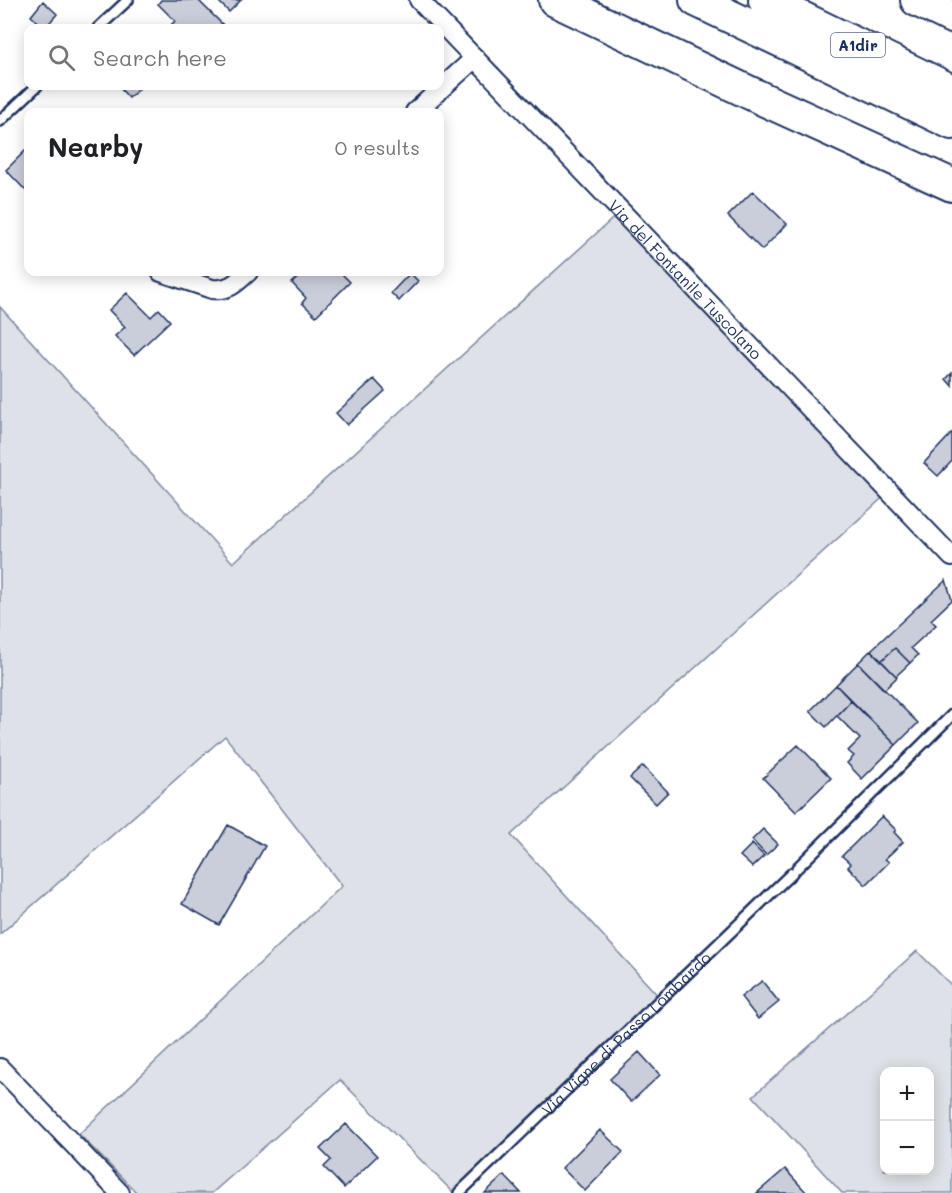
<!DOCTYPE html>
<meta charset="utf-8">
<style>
body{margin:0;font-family:Mali,sans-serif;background:#f2f2f2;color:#202124}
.controls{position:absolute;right:18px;bottom:18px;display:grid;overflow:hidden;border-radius:12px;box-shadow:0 3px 15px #0003}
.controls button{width:54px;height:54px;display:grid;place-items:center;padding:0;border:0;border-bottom:2px solid #e0e0e0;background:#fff;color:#202124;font:30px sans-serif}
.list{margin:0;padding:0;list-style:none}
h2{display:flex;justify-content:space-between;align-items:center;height:78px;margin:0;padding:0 24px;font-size:26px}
h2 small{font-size:20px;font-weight:400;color:#757577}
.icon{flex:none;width:33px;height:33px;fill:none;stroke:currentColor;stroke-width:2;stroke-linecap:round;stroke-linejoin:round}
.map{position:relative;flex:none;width:952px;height:1193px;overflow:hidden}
.search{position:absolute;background:#fff;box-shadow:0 3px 15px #0003;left:24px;top:24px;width:420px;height:66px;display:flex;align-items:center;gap:15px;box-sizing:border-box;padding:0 21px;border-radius:12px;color:#757577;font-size:22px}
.panel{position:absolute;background:#fff;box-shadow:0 3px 15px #0003;left:24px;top:108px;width:420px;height:168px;border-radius:12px}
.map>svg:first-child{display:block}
.green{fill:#dee1e7;stroke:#7c88a2;stroke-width:1.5;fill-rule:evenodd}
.building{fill:#caceda;stroke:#1b2f5e;stroke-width:1.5}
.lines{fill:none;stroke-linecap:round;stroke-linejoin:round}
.lane-casing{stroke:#1b2f5e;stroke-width:14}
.street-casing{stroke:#1b2f5e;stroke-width:22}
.highway-casing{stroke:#1b2f5e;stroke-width:36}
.lane{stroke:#fff;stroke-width:9}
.street{stroke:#fff;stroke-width:18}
.highway{stroke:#fff;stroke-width:32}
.labels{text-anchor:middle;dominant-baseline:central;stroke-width:4.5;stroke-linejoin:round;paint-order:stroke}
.shield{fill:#fff;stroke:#5f6d8e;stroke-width:1.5}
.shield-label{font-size:15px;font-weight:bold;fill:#1b2f5e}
.street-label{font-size:16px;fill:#1b2f5e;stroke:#fff}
</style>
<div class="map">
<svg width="952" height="1193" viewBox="0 0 952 1193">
<rect width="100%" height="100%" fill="#fff"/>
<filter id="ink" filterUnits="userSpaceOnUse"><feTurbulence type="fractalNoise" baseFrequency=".0167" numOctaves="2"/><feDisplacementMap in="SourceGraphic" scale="12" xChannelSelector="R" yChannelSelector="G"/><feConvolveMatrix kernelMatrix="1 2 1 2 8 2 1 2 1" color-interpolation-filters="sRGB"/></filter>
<g filter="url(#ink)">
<!-- green -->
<path class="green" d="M621,211l269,280 -379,344 150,164 -202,194h-5l-114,-113 -128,113h-75l-58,-59 263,-248 -117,-150 -225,198v-627l233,256z
M917,951l35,35v207h-110l-89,-97zM884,1072h46v98h-46z"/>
<!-- building -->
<path class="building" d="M161,0h37l25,25 -4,3h-51l7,-7 -17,-17z
M217,0h24l-12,12z
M43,1l14,13 -12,14 -14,-12z
M118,86h24l-13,12z
M28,148v45l-22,-23z
M753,191l34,33 -25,26 -34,-34z
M304,272h36l10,10 -34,34 -14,-13 4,-5 -14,-15z
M410,273l8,8 -19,20 -8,-8z
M127,293l24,24 8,-8 11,12 -36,34 -19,-19 10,-9 -16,-17z
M952,373v13l-6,-7z
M374,379l11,12 -38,34 -11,-12z
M952,433v28l-14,15 -14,-13z
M946,580l6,20 -21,20 5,5 -25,23 7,7 -8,8 -15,-15 -14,13 -10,-11z
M895,648l15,15 -14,13 -15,-15z
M871,650l26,27 -13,13 -26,-27z
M858,663l60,60 -22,22 -60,-60z
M836,685l15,16 -25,26 -16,-16z
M851,701l45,44 -34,34 -15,-16 7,-7 -6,-5 12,-12 -23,-23z
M798,745l33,33 -35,34 -33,-34z
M643,766l25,26 -12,12 -26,-26z
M882,816l14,14 -2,2 9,10 -18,17 4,3 -23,23 -18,-18 3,-3 -9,-8z
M228,825l37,21 -46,79 -37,-21z
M763,829l15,15 -12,11 -14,-15z
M752,844l12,12 -12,11 -12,-11z
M762,981l17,21 -21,17 -17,-22z
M639,1052l21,23 -29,27 -21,-23z
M346,1124l31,32 -33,32 -20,-21 7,-7 -11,-11z
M600,1130l23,22 -38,39 -23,-23z
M785,1169l22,24h-50z
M504,1175l17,18h-36z"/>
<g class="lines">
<!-- lane casing -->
<g class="lane-casing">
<g id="lane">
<path d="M98,28l30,-28"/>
<path d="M0,121l37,-35"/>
<path d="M797,868l155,-153"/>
<path id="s1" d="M459,1193l333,-320"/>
</g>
</g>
<!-- street casing -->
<g class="street-casing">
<g id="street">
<path id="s2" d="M419,0l533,557"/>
<path d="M415,112l60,-54"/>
<path d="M161,272l51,17c17,2 24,-6 36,-17"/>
<path d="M0,1068l120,125"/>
</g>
</g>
<!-- highway casing -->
<g class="highway-casing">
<path id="highway" d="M555,0l210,100 187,85
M696,0l256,123
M765,0l187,91
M917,0l35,17"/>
</g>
<!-- lane -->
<use href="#lane" class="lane"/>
<!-- street -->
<use href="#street" class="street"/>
<!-- highway -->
<use href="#highway" class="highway"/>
</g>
</g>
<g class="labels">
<!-- shield labels -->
<rect class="shield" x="831" y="33" width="54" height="24" rx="4.5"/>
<g class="shield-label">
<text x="858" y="45">A1dir</text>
</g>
<!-- street labels -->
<g class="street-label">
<text stroke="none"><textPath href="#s2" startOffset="386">Via del Fontanile Tuscolano</textPath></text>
<text stroke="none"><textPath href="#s1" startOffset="231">Via Vigne di Passo Lombardo</textPath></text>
</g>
</g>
</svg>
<div class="controls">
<button>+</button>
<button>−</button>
</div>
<div class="search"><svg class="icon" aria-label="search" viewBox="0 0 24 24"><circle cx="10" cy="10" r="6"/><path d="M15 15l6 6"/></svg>Search here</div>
<section class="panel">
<h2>Nearby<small>0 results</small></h2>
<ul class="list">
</ul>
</section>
</div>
